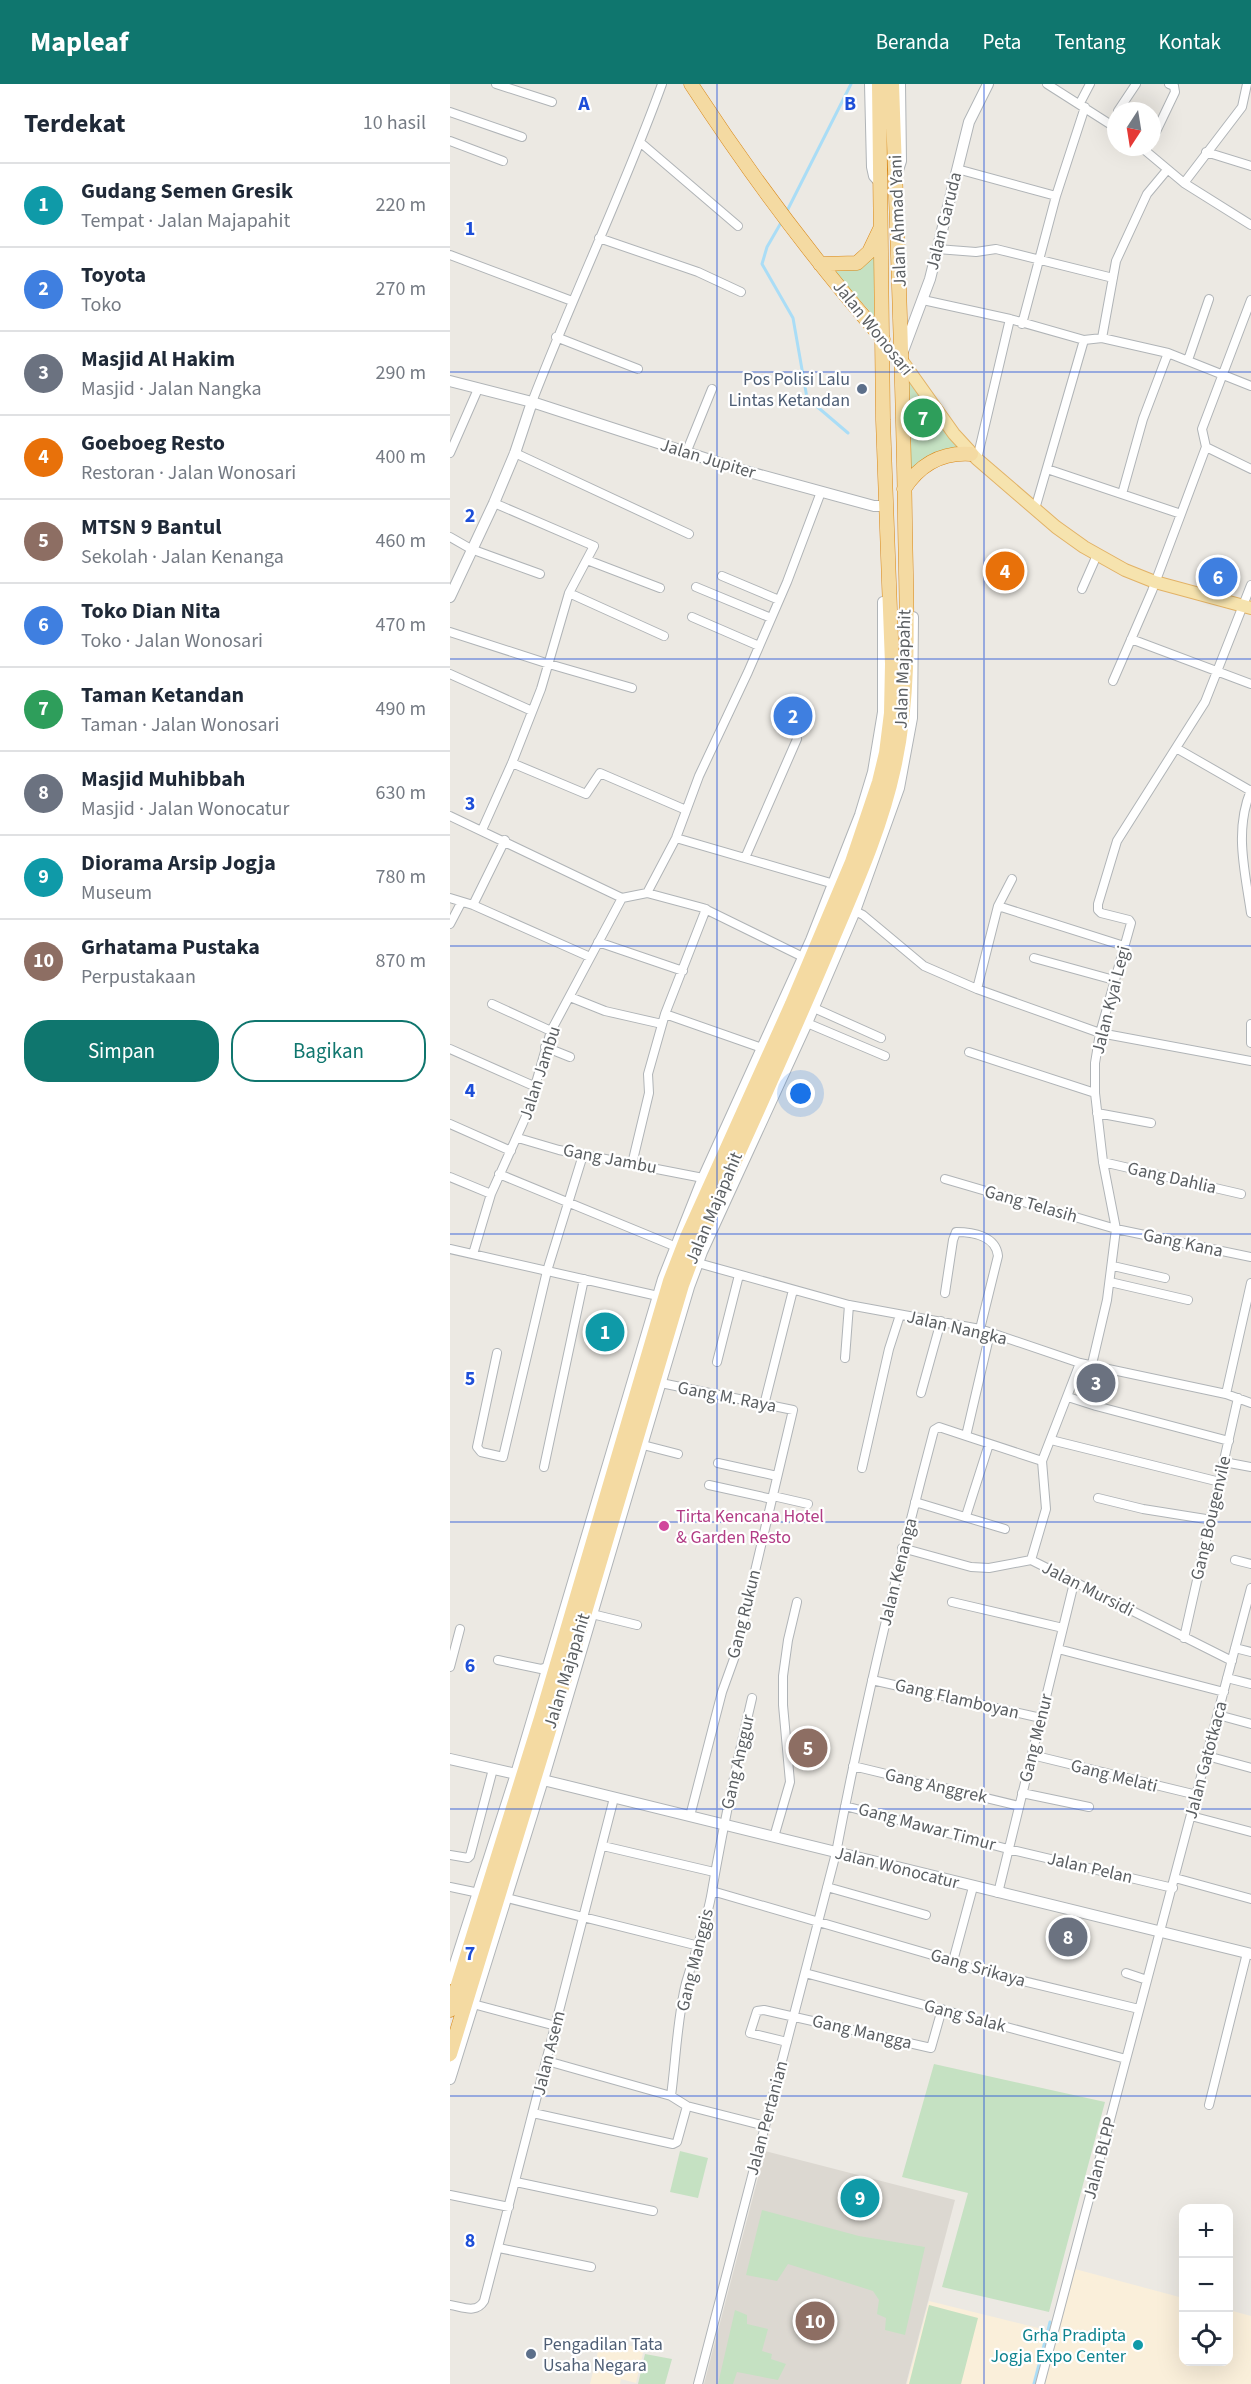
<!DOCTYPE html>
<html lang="id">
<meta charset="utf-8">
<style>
body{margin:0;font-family:"Source Sans 3",sans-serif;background:#f2f2f3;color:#1f2937}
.controls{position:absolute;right:18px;bottom:18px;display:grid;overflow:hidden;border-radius:12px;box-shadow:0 6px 24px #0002}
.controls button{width:54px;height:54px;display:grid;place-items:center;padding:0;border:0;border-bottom:2px solid #e0e1e3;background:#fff;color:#1f2937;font:30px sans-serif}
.compass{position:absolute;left:657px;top:18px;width:54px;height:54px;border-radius:50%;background:#fff;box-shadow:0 6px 24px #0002;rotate:192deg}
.you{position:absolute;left:351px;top:1010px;width:21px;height:21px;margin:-15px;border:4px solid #fff;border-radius:50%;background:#1a73e8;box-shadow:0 0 0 9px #1a73e833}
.badge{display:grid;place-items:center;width:39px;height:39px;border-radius:50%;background:#0f766e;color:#fff;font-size:20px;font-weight:700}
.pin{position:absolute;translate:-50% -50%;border:3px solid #fff;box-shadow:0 2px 6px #0006}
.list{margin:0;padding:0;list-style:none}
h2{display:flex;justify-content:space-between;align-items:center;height:78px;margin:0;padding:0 24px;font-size:26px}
h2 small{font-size:20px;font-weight:400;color:#747a83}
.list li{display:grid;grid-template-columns:39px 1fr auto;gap:18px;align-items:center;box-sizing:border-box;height:84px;padding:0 24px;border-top:2px solid #e0e1e3}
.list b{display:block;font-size:22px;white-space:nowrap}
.list p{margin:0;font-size:20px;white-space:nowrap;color:#747a83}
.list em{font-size:20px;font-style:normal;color:#747a83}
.actions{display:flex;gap:12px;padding:18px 24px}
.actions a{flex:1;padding:14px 0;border:2px solid #0f766e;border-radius:24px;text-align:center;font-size:21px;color:#0f766e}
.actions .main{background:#0f766e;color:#fff}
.icon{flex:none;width:33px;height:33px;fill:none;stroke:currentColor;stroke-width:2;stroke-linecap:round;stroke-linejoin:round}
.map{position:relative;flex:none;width:801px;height:2300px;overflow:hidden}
header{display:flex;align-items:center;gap:36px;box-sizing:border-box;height:84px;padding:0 30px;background:#0f766e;color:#fff}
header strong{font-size:28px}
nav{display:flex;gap:33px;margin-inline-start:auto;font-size:21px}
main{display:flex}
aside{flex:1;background:#fff}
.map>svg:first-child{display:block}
.commercial{fill:#faefda}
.education{fill:#dcd8d1}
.green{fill:#c5e1c2}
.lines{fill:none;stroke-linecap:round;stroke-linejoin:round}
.stream{stroke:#aaddf6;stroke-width:3}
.minor-casing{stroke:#b0b4b7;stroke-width:10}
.tertiary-casing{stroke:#b0b4b7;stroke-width:12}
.primary-casing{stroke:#e2b266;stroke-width:14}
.trunk-casing{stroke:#d88717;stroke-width:15}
.minor{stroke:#fff;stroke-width:8}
.tertiary{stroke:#fff;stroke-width:10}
.primary{stroke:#f6e3ae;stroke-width:12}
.trunk{stroke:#f4daa2;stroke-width:14}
.grid{fill:none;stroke:#1d4ed8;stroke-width:1.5;stroke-opacity:0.55}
.service-dot{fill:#5c6f8a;stroke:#fff;stroke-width:2}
.hotel-dot{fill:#d1479c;stroke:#fff;stroke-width:2}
.culture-dot{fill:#0f9aa8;stroke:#fff;stroke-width:2}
.labels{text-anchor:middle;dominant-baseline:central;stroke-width:4.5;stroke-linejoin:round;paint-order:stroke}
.street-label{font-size:18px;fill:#5b5f62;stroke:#fff}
.service-label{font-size:18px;fill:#4e5e75;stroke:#fff;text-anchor:end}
.hotel-label{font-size:18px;fill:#b23c85;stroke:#fff;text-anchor:start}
.culture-label{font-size:18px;fill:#0d838f;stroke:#fff;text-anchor:end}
.grid-label{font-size:20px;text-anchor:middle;font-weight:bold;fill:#1d4ed8;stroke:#fff;stroke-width:4.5;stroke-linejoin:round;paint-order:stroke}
</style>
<header>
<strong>Mapleaf</strong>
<nav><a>Beranda</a><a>Peta</a><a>Tentang</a><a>Kontak</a></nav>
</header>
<main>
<aside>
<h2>Terdekat<small>10 hasil</small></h2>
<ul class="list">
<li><span class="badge" style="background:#0f9aa8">1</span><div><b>Gudang Semen Gresik</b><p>Tempat · Jalan Majapahit</p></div><em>220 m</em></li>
<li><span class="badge" style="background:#3f7fe0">2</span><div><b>Toyota</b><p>Toko</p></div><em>270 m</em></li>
<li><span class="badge" style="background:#6b7280">3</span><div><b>Masjid Al Hakim</b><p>Masjid · Jalan Nangka</p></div><em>290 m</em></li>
<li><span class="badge" style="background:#e8710a">4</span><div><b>Goeboeg Resto</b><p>Restoran · Jalan Wonosari</p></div><em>400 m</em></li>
<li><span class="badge" style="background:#8d6e63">5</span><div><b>MTSN 9 Bantul</b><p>Sekolah · Jalan Kenanga</p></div><em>460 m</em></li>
<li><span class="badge" style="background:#3f7fe0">6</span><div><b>Toko Dian Nita</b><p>Toko · Jalan Wonosari</p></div><em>470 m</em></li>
<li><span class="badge" style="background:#2e9e5b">7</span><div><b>Taman Ketandan</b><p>Taman · Jalan Wonosari</p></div><em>490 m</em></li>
<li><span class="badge" style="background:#6b7280">8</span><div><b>Masjid Muhibbah</b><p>Masjid · Jalan Wonocatur</p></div><em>630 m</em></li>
<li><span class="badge" style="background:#0f9aa8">9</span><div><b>Diorama Arsip Jogja</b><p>Museum</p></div><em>780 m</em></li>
<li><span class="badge" style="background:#8d6e63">10</span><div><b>Grhatama Pustaka</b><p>Perpustakaan</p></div><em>870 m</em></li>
</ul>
<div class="actions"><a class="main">Simpan</a><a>Bagikan</a></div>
</aside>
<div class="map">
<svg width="801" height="2300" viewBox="0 0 801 2300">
<rect width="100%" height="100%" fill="#ece9e3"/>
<!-- commercial -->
<path class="commercial" d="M625,2185l108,29 1,64h44l1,-52 22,6v68h-207z
M479,2217l117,29 -14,54h-125z
M151,2255l43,10 -8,34 -15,-4 -1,5h-30z"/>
<!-- education -->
<path class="education" d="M315,2067l190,49 -49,184h-202z"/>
<!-- green -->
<path class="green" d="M427,161l-3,71 -43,-48z
M455,285l58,77 -18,6 -37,23z
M484,1980l171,38 -56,210 -107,-25 26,-94 -66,-16z
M230,2067l28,7 -10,40 -28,-6z
M312,2126l97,26 66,11 -20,88 -20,-5 1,-12 -9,-4 2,-14 -6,-9 -85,-27 -11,17 -31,-6z
M479,2221l49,13 -17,66h-52z
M285,2226l12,5v9l21,5 -6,22 10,3 -1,5 15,5 -8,16 -41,-8 -4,12h-15z
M195,2270l27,5 -7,25h-27z"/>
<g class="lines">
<!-- stream -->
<path class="stream" d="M336,129l65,-129
M332,137l-15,26 -5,17 31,54 14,80 41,35
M584,2300l16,-62"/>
<!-- minor casing -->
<g class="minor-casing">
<path id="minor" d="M46,0l56,18
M597,0l69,44
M630,19l10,-19
M668,27l18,-27
M0,28l72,25
M702,56l23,-48 -1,-6 -5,-2
M0,57l53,20
M191,59l97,83
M691,63l43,36 67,42
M756,68l45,14
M507,85l99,27
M734,99l58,-76 5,-23
M149,154l99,34 43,20
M487,165l39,3 20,-3 117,29
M0,171l122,46
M473,216l87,19 74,21
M572,240l34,-128 29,-89
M106,253l82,32
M652,254l66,15 83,33
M738,276l21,-61
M82,318c41,-107 91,-210 130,-318
M756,363l-4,-18 49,-129
M756,363l45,22
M0,369l28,-64
M65,369l174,81
M236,369l26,-64
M527,375l33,-140
M597,385l134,45 25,-67
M672,410l21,-75 25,-66
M44,419l100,43 -25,47 95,43
M585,425l49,-169 18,-2 14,-77 31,-67 20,-24
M0,453l21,12 69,25
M137,476l73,28
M272,492l57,24
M246,503l75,31
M632,505l15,-34
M242,533l67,29
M0,548l99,32 83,24
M681,555l120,45
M0,590l82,37
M663,597l39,-90 29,-77
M726,664l75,43
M62,679l74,31 14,-21 86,37
M801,706c-17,41 -6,81 0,123
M0,732l172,82 25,-5 56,15 100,49
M32,746l30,-67 29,-74 28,-96
M226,754l158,46
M295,774l52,-119
M197,809l29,-55 23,-62 49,-104 39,-90 34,-90
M0,814l23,7 117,52
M23,821l32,-65
M548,822l126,40
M405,827l8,4 61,51 53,23 123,44 151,28
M0,840l11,-21
M148,858l85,29
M584,874l80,22
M527,905l21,-83 14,-27
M120,913l35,14 57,13
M42,920l59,27
M364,924l67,30
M215,930l97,34
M357,939l78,33
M801,940v19
M95,963l25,10
M0,965l86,38
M519,968l126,41
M647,1029l54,10
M0,1040l61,27
M68,1054l41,12 144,28
M653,1078l138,32
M182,1080l17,-71 -1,-19 17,-60 41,-105
M49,1090l175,72
M0,1093l41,17
M495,1095l171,50 135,28
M0,1165l208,47
M23,1170l18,-60 36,-80 24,-83 71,-133
M248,1179l151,42 131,24 100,34 146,31 25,9
M663,1182l52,12
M660,1198l78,18
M495,1209l8,-53 3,-8c17,0 40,4 42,24l-18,73
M47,1269l-20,94 4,5 22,5 44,-186 36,-116
M395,1274l4,-53
M267,1278l22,-87
M642,1280l15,-64 9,-71 -13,-67 -8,-69v-30l5,-30 31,-110 -2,-3 -28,-7 -3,-3v-6l19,-63 88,-139 46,-117
M211,1299l132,27 -58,246 -13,36 -32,124
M471,1309l20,-72
M776,1310l25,-111
M618,1313l28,9 133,35
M314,1321l29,-115
M516,1352l76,25
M601,1356l169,42
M193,1361l35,9
M774,1378l27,5
M268,1379l59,13
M94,1383l40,-188
M412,1384l27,-119 11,-34
M259,1401l63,14
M323,1412l35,8
M648,1414l45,11 69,11
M465,1418l90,27
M516,1432l23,-72
M452,1464l69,19 18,1 42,-8 201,101
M581,1476l15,-51 -4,-48 38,-98
M785,1476l16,4
M502,1518l111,26
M142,1530l45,11
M734,1554l54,-240
M785,1564l16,4
M608,1565l166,43
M48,1576l43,9 6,-2
M0,1583l10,-38
M777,1594l24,6
M422,1596l169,38
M768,1631l33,9
M582,1671l165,40
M757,1672l44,12
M403,1682l166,40
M572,1709l67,14
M395,1722l163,43 165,39
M741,1732l60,16
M324,1753l16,-55 -7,-77v-29l5,-36 9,-38
M153,1762l111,26
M0,1771l18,3 2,-2 23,-87
M725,1794l76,21
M0,1803l29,6
M377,1803l99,28
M262,1807l241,70 4,4 182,44
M548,1809l76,-310
M57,1814l192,48
M503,1877l20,-74
M355,1889l321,86
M676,1889l21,7
M23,1920l83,22
M337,1958l-37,-9 7,-22 7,-1 167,38 11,-39
M97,1977l124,35 16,10 78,20
M221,2012c5,-37 6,-77 15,-113 9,-31 21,-61 26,-92 11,-65 25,-129 40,-193
M759,2021l38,-152
M83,2029l140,31 4,-2 10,-36
M66,2098l137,29
M0,2111l59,12
M49,2164l92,19
M0,2221c13,2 26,9 34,-4l130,-503
M248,2300l138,-531c27,-143 61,-283 98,-423l5,-3 27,9 24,-103
M590,2300l211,-796"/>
</g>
<!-- tertiary casing -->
<g class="tertiary-casing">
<path id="tertiary" d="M420,0l2,83 2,9 7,8
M447,89l4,-12 -1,-77
M452,270l28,-75 39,-157 19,-38
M0,297l82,21 206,67 136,37h12
M0,513l44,-94 21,-50 17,-51
M0,1675l66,15
M93,1696l708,174
M0,1895l66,-205 147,-495 40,-101 108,-238 49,-125 13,-43 10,-60v-110
M0,1995l93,-299 146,-493 13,-35 105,-229 48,-112 44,-123 13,-70 1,-101"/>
</g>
<!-- primary casing -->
<g class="primary-casing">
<path id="primary" d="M450,274l54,76 23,25 79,68 28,20 41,23 30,12 96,26"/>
</g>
<!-- trunk casing -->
<g class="trunk-casing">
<path id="trunk" d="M241,0c58,89 122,175 192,255
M370,180l37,-1 12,-11 11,-23
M454,405c16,-25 38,-37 67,-35
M0,1926l91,-292 129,-437 17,-44 105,-233 60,-142 27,-80 7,-29 5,-40 1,-49 -9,-244 -4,-336
M0,1970l130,-425 102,-344 13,-35c45,-102 92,-202 135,-305 24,-57 51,-116 64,-177 18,-80 12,-165 11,-248 -2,-145 -8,-290 -13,-436"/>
</g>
<!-- minor -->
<use href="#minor" class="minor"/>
<!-- tertiary -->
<use href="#tertiary" class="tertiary"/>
<!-- primary -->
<use href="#primary" class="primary"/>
<!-- trunk -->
<use href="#trunk" class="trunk"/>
</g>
<!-- grid -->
<path class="grid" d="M267,0v2300M534,0v2300M0,288h801M0,575h801M0,862h801M0,1150h801M0,1438h801M0,1725h801M0,2012h801"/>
<!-- markers -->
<g class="service-dot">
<circle cx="412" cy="305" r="6"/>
<circle cx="81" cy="2270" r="6"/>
</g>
<circle class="hotel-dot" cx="214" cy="1442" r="6"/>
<circle class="culture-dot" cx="688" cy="2261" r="6"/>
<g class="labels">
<!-- street labels -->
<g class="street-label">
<text transform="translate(448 137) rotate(-92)">Jalan Ahmad Yani</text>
<text transform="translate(494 137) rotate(-76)">Jalan Garuda</text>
<text transform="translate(423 244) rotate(51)">Jalan Wonosari</text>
<text transform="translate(258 375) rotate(17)">Jalan Jupiter</text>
<text transform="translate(453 585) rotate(-88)">Jalan Majapahit</text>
<text transform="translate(661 916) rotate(-76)">Jalan Kyai Legi</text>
<text transform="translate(90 989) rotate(-72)">Jalan Jambu</text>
<text transform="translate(160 1075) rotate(11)">Gang Jambu</text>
<text transform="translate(722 1094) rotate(13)">Gang Dahlia</text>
<text transform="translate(581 1120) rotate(16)">Gang Telasih</text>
<text transform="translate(264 1124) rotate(-67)">Jalan Majapahit</text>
<text transform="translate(733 1159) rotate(12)">Gang Kana</text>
<text transform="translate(507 1244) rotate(13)">Jalan Nangka</text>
<text transform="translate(277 1313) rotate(11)">Gang M. Raya</text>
<text transform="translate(761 1434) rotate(-77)">Gang Bougenvile</text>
<text transform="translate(448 1488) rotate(-76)">Jalan Kenanga</text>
<text transform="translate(638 1505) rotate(27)">Jalan Mursidi</text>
<text transform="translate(294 1530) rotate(-76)">Gang Rukun</text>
<text transform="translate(117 1587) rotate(-73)">Jalan Majapahit</text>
<text transform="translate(507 1615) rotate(13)">Gang Flamboyan</text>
<text transform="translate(586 1654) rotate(-76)">Gang Menur</text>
<text transform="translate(756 1676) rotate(-75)">Jalan Gatotkaca</text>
<text transform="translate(288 1678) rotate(-77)">Gang Anggur</text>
<text transform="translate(664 1692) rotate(14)">Gang Melati</text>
<text transform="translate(486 1702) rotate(13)">Gang Anggrek</text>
<text transform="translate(477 1743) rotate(15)">Gang Mawar Timur</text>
<text transform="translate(447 1784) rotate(14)">Jalan Wonocatur</text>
<text transform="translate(640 1784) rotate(13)">Jalan Pelan</text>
<text transform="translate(245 1876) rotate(-76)">Gang Manggis</text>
<text transform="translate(528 1884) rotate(16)">Gang Srikaya</text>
<text transform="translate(515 1932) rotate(15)">Gang Salak</text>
<text transform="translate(412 1948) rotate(13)">Gang Mangga</text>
<text transform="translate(99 1969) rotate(-76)">Jalan Asem</text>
<text transform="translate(317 2034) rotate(-75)">Jalan Pertanian</text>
<text transform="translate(650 2074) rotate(-75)">Jalan BLPP</text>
</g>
<!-- service labels -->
<g class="service-label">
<text x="400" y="295">Pos Polisi Lalu<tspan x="400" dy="21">Lintas Ketandan</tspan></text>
<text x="93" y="2260" text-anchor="start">Pengadilan Tata<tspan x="93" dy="21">Usaha Negara</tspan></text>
</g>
<!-- hotel labels -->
<g class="hotel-label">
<text x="226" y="1432">Tirta Kencana Hotel<tspan x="226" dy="21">&amp; Garden Resto</tspan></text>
</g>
<!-- culture labels -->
<g class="culture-label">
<text x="676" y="2251">Grha Pradipta<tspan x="676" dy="21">Jogja Expo Center</tspan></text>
</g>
</g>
<g class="grid-label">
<text x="134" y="26">A</text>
<text x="400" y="26">B</text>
<text x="20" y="151">1</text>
<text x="20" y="438">2</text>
<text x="20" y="726">3</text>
<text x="20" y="1013">4</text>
<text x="20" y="1301">5</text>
<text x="20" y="1588">6</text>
<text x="20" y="1876">7</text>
<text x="20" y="2163">8</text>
</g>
</svg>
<div class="controls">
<button>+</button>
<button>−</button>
<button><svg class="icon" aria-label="locate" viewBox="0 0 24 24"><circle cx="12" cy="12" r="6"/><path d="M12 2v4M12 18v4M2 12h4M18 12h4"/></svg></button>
</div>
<svg class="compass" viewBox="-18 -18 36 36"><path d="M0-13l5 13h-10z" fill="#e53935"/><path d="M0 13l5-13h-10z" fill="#747a83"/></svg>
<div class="you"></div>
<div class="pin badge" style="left:155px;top:1248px;background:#0f9aa8">1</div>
<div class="pin badge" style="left:343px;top:632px;background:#3f7fe0">2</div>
<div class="pin badge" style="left:646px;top:1299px;background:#6b7280">3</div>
<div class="pin badge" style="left:555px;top:487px;background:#e8710a">4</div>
<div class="pin badge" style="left:358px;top:1664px;background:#8d6e63">5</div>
<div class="pin badge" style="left:768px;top:493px;background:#3f7fe0">6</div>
<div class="pin badge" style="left:473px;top:334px;background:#2e9e5b">7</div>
<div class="pin badge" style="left:618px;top:1853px;background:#6b7280">8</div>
<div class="pin badge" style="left:410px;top:2114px;background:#0f9aa8">9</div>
<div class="pin badge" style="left:365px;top:2237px;background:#8d6e63">10</div>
</div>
</main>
